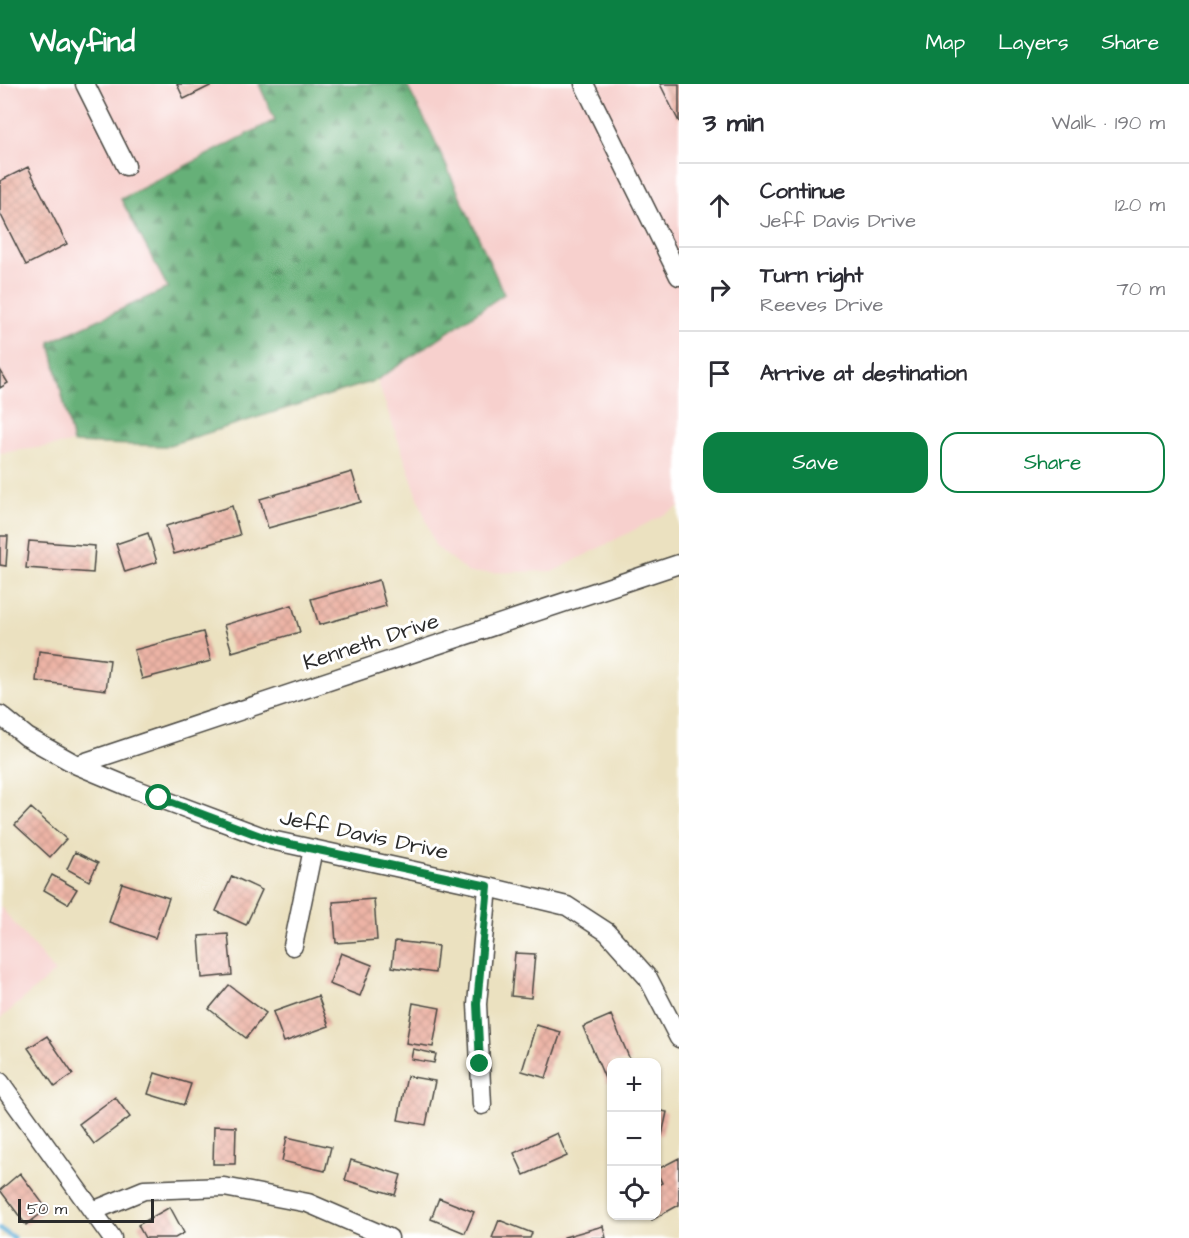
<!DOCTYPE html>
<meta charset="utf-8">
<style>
body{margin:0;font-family:"Architects Daughter",sans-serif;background:#f2f2f3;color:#2b2b33}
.controls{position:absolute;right:18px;bottom:18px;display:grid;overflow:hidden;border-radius:12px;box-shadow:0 2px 4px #0004}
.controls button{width:54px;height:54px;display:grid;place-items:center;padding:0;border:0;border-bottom:2px solid #e1e1e2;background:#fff;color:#2b2b33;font:30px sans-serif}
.scale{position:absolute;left:18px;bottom:15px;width:136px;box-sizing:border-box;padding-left:6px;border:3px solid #2b2b2b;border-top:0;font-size:16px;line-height:21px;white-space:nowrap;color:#2b2b2b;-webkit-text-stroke:4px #fff;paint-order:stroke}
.stop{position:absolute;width:18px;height:18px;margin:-14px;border:4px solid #0b8043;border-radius:50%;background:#fff}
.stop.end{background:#0b8043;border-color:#fff;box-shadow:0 2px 6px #0008}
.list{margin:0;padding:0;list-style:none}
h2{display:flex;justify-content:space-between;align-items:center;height:78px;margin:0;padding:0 24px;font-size:26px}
h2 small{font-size:20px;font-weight:400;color:#7c7c81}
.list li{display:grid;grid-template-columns:39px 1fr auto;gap:18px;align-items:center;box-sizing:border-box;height:84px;padding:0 24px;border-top:2px solid #e1e1e2}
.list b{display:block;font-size:22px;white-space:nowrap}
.list p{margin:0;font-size:20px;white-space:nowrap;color:#7c7c81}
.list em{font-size:20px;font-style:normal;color:#7c7c81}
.actions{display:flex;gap:12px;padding:18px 24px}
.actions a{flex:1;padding:14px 0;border:2px solid #0b8043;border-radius:18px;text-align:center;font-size:21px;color:#0b8043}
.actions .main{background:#0b8043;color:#fff}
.icon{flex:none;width:33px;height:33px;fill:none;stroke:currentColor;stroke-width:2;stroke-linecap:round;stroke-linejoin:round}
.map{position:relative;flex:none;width:679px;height:1154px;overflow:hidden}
header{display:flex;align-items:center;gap:36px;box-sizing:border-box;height:84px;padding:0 30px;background:#0b8043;color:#fff}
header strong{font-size:28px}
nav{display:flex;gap:33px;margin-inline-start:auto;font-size:21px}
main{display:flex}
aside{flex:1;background:#fff}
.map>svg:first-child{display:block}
.built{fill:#f7d0cd}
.forest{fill:url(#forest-firs);stroke:#486e52;stroke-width:1.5}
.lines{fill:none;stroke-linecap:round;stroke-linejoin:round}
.stream{stroke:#5aabd5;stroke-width:5}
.building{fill:url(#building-cross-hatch)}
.minor-casing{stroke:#484641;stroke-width:21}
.minor{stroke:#fff;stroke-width:18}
.route{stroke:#0b8043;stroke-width:8}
.labels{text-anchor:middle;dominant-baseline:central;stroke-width:6;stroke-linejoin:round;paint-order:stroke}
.street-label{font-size:22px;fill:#2b2b2b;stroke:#fff}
</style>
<header>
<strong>Wayfind</strong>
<nav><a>Map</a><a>Layers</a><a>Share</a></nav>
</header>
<main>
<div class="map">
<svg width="679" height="1154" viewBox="0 0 679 1154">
<defs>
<pattern id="forest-firs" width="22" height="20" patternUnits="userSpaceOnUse" patternTransform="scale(1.5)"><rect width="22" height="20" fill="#66b078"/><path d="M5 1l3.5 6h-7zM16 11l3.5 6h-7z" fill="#548f63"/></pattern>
<pattern id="building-cross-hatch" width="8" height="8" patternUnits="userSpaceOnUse" patternTransform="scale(1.5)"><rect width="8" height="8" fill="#edb4a6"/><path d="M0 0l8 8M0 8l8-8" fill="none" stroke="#cb9b8f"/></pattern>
</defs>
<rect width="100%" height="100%" fill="#fff"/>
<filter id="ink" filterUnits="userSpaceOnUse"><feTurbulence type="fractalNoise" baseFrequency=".0167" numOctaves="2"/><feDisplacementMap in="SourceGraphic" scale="12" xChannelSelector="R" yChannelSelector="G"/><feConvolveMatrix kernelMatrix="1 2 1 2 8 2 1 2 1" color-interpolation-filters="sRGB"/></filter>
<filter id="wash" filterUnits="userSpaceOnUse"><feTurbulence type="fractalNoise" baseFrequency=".008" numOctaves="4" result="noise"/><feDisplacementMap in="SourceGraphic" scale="24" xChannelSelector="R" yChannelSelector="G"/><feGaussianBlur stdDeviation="1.35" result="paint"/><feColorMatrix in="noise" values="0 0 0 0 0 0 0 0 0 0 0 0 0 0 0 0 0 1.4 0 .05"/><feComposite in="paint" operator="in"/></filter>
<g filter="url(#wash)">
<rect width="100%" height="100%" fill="#ebe1c0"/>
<!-- built -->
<path class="built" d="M0,0h259l17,36 -155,78 47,90 -118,54 23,101 -73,10z
M406,0h273v423l-125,64 -85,2 -34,-27 -58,-166 127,-86 -73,-162z
M0,822l55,66 -55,47z"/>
<!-- forest -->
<path class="forest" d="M259,0h147l25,48 73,162 -127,86 -211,66 -93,-3 -23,-101 118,-54 -47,-89 154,-79z"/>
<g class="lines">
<!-- stream -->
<path class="stream" d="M0,1145l14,9"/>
</g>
<g id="blocks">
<!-- building -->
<path class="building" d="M177,0h37l-30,15z
M660,0h19v38z
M28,83l39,77 -41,21 -26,-52v-32z
M0,286l8,13 -8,5z
M352,388l9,30 -93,26 -8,-29z
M232,422l8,29 -66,19 -8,-28z
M148,449l9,29 -32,10 -9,-28z
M0,452h8l-2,30 -6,-1z
M29,457l66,5 -2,27 -67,-5z
M379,496l7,26 -67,19 -8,-26z
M292,521l8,27 -68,20 -8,-27z
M203,548l8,29 -69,18 -8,-29z
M39,567l71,9 -4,30 -70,-9z
M31,724l35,31 -16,18 -35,-32z
M75,768l23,11 -9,18 -22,-12z
M52,791l25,14 -9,15 -24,-14z
M232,792l30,14 -16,35 -30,-14z
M122,799l47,15 -14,40 -46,-16z
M374,815l3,41 -41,3 -3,-41z
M228,850l4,41 -30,3 -3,-42z
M395,857l43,5 -3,27 -43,-6z
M341,869l31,12 -12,31 -31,-12z
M515,869l20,1 -4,44 -20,-2z
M229,901l37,28 -20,25 -37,-29z
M318,912l11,30 -45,16 -11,-30z
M413,919l27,5 -7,39 -27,-4z
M611,931l20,47h-19v19l-5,2 -24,-56z
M536,941l25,7 -15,46 -24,-7z
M47,952l26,38 -18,13 -27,-39z
M413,965l23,5 -2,9 -23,-4z
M155,989l36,11 -7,21 -36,-11z
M407,992l28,5 -9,44 -28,-5z
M115,1013l15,20 -36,27 -15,-20z
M656,1026l11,2 -5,23 -6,-1z
M214,1042l22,1 -1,37h-22z
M557,1049l10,23 -43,19 -10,-22z
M287,1053l44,10 -6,24 -43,-10z
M679,1074v47l-27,15 -2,-4h6v-30l6,-3 -6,-13z
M351,1076l50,15 -6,20 -50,-15z
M20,1089l27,36 -21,16 -26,-35z
M439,1114l35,14 -9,21 -34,-14z
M170,1123l14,26 -9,5h-30l-7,-13z
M499,1136l33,13 -2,5h-38z
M603,1142l3,12h-42v-1z"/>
</g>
</g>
<g filter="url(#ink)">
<use href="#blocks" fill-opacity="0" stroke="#484641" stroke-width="1.5"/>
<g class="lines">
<!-- minor casing -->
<g class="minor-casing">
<path id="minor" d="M85,0l41,82
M584,0l95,192
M0,631l27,22 50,28 55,23 139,52 217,47 79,19 40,26 41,46 31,60
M77,681l602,-201
M293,862l20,-97
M0,998l112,156
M482,1021l-5,-101 11,-117
M93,1127l51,-21 80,-3 84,16 81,35"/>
</g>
<!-- minor -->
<use href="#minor" class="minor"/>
</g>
</g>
<g class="lines" filter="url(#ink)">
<!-- route -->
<path class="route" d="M159,714l112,42 217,46 -11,118 3,60"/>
</g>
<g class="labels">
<!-- street labels -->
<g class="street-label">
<text transform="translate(371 558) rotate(-18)">Kenneth Drive</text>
<text transform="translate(364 751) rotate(12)">Jeff Davis Drive</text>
</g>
</g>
</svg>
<div class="controls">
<button>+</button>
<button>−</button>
<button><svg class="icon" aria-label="locate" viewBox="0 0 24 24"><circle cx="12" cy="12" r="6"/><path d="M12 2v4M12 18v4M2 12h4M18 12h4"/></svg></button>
</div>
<div class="scale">50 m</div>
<div class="stop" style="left:159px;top:714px"></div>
<div class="stop end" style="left:480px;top:980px"></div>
</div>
<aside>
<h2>3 min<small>Walk · 190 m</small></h2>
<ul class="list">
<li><svg class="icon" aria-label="ahead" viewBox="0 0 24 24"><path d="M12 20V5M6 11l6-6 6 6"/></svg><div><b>Continue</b><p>Jeff Davis Drive</p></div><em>120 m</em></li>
<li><svg class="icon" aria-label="right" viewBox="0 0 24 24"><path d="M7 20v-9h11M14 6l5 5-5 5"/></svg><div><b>Turn right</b><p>Reeves Drive</p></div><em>70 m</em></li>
<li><svg class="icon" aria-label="arrive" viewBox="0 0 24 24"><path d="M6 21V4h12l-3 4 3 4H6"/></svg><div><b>Arrive at destination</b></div></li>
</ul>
<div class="actions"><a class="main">Save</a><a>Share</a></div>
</aside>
</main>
